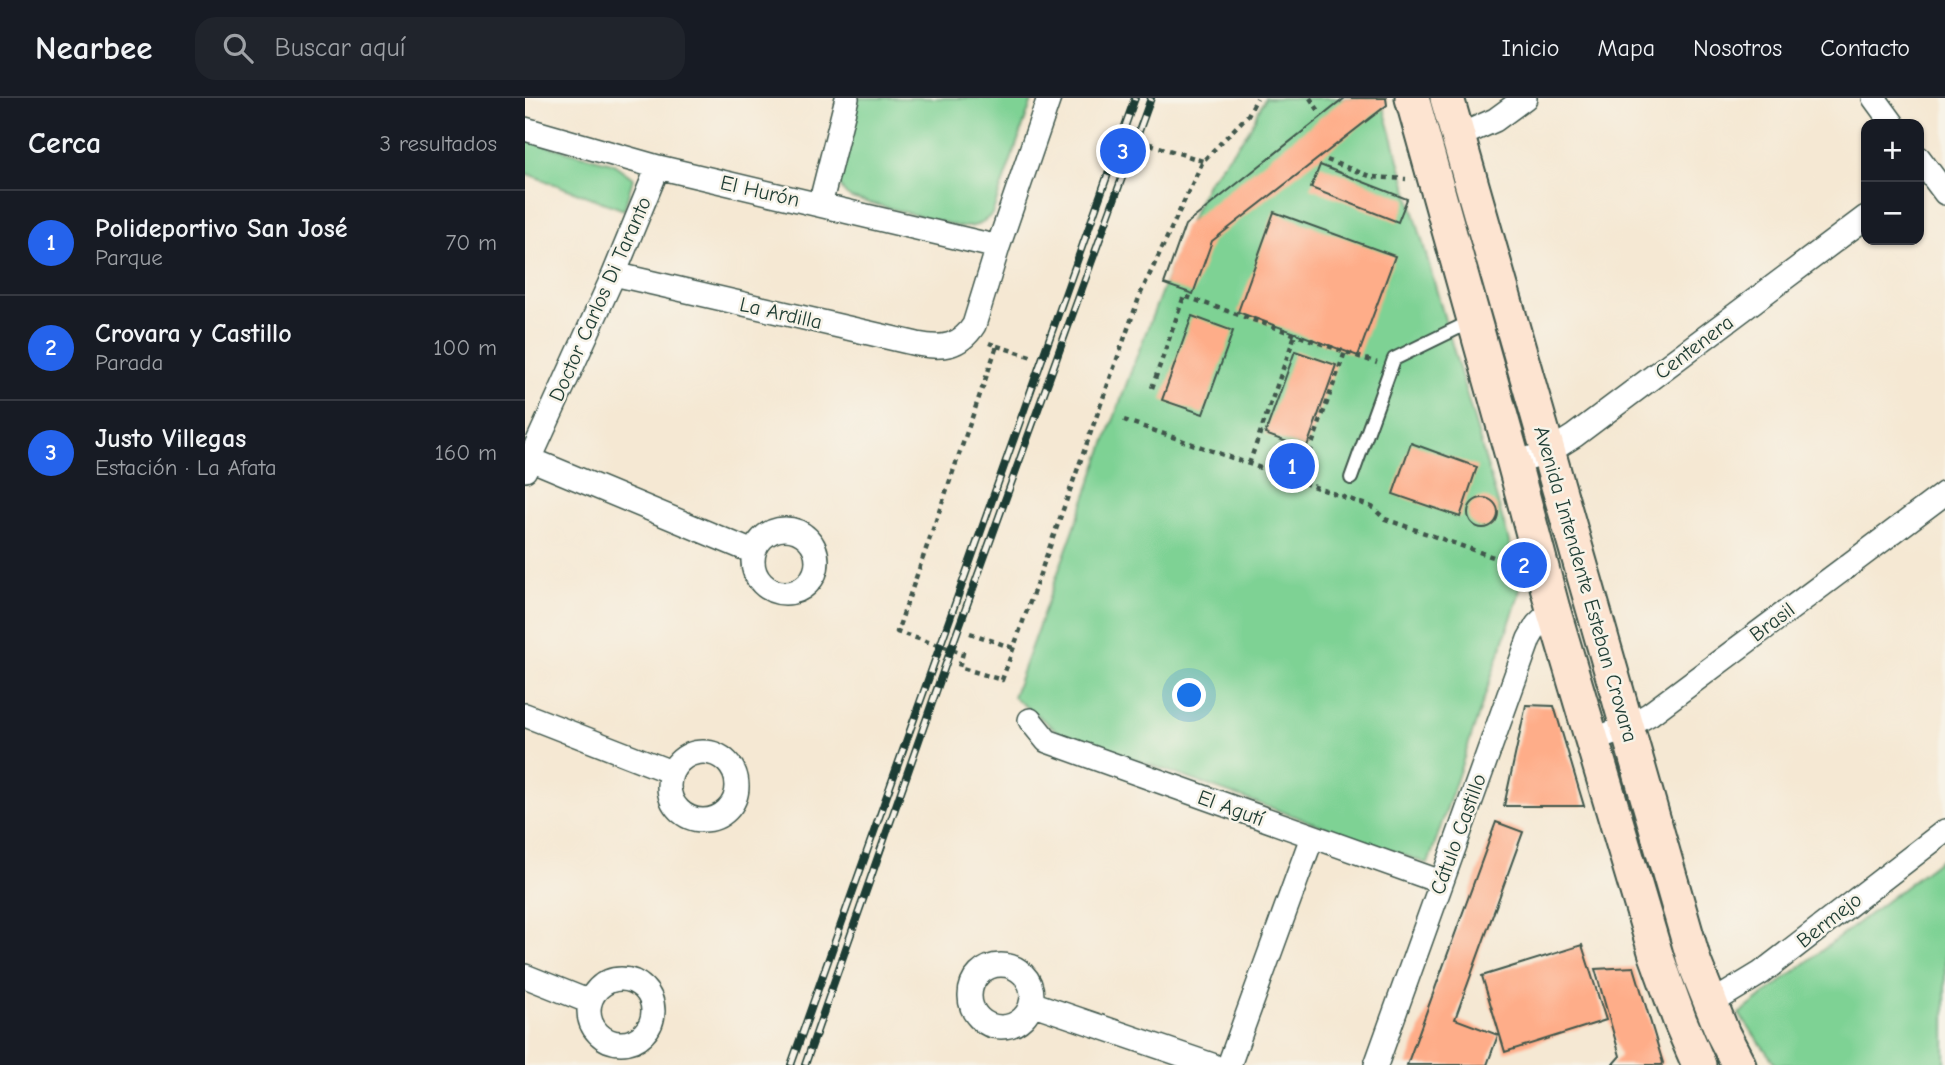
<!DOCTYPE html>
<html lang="es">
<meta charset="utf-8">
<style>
body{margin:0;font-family:"Comic Neue",sans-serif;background:#20242c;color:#f1f3f6}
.controls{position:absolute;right:21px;top:21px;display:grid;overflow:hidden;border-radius:14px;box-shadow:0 2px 5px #0004}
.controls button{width:63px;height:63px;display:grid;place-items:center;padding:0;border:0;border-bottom:2px solid #363941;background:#171b24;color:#f1f3f6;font:35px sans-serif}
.you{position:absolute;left:665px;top:598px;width:24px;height:24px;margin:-18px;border:5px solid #fff;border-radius:50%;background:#1a73e8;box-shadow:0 0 0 10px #1a73e833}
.badge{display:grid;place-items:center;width:46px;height:46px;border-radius:50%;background:#2563eb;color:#fff;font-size:23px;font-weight:700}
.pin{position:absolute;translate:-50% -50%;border:4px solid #fff;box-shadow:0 2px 7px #0006}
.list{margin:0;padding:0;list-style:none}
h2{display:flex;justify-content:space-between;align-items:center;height:91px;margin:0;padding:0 28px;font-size:30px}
h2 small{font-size:23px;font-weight:400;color:#9ea1a6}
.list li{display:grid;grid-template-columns:46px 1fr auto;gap:21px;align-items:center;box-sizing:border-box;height:105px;padding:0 28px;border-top:2px solid #363941}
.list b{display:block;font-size:26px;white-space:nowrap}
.list p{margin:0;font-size:23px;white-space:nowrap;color:#9ea1a6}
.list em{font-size:23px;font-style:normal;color:#9ea1a6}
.icon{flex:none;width:38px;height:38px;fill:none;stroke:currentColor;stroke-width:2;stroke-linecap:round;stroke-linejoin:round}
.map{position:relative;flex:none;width:1420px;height:967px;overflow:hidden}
header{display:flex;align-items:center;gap:42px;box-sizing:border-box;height:98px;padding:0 35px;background:#171b24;border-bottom:2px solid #363941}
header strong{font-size:33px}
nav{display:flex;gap:38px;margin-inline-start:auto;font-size:24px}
.search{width:490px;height:63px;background:#20242c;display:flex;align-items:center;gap:18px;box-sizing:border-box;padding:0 24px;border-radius:21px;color:#9ea1a6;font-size:26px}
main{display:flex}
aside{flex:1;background:#171b24}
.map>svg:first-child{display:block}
.green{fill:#7ed294;stroke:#4e8864;stroke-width:2}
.building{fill:#fead89}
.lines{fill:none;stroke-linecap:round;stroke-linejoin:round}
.service-casing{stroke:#3f574c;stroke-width:16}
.minor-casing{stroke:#3f574c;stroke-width:26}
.secondary-casing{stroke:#3f574c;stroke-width:37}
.path{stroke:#3f574c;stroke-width:4.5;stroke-dasharray:5 5;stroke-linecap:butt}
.service{stroke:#fff;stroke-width:12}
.minor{stroke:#fff;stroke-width:23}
.secondary{stroke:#fde4d1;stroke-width:33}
.rail-casing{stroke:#1f3d34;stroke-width:8}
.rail{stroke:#f7f3e8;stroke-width:5;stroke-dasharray:16;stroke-linecap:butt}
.labels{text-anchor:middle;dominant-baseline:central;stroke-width:5;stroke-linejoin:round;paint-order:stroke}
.street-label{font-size:21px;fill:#1f3d34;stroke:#f7f3e8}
</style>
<header>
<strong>Nearbee</strong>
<div class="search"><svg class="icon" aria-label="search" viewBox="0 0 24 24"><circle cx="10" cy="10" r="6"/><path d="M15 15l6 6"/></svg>Buscar aquí</div>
<nav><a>Inicio</a><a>Mapa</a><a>Nosotros</a><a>Contacto</a></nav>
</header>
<main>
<aside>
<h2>Cerca<small>3 resultados</small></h2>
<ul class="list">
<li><span class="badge">1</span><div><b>Polideportivo San José</b><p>Parque</p></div><em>70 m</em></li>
<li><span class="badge">2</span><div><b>Crovara y Castillo</b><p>Parada</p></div><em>100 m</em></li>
<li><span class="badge">3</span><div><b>Justo Villegas</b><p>Estación · La Afata</p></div><em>160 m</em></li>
</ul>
</aside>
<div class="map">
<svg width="1420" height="967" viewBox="0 0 1420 967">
<rect width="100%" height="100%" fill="#f7f3e8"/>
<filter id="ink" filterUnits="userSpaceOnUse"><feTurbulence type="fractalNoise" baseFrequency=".0143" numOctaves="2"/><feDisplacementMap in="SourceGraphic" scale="14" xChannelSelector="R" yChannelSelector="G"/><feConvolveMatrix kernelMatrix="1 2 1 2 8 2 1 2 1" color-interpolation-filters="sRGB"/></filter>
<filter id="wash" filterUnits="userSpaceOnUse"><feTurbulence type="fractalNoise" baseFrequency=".00686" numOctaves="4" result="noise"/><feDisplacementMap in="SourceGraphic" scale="28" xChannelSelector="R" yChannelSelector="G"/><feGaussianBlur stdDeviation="1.57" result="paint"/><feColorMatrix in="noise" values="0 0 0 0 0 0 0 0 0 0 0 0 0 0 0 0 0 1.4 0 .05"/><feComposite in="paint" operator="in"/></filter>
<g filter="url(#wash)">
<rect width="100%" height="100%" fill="#f5e8d3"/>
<!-- green -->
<path class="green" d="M333,0h175l-41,116c-9,9 -17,14 -31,13l-110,-29c-7,-4 -11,-10 -12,-18 -2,-21 13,-60 19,-82z
M740,0h116l135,468 5,19 -3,13 -90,266 -369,-132 -46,-35 120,-331 48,-125 26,-58 41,-51z
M0,42l87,23 21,15 -9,32 -99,-37z
M1420,758v209h-169l-37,-51z"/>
<g id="blocks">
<!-- building -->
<path class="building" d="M820,0h41l1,7 -175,136 -19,53 -29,-10 21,-59z
M795,67l87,34 -9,23 -87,-34z
M749,114l121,44 -37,100 -120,-44z
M667,218l41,15 -30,83 -41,-14z
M770,253l41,14 -30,84 -41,-15z
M886,345l66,24 -17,50 -67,-23z
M943 415a15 15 0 1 1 30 0a15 15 0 1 1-30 0Z
M1001,607l28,1 30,100h-80z
M971,724l27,10 -68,187 43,16 -11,30h-80z
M1057,847l24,75 -101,32 -23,-76z
M1109,869l29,96 -1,2h-50l8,-9 -25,-87z"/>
</g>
</g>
<g filter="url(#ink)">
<use href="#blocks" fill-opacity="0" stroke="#3f574c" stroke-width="2"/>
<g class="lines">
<!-- service casing -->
<g class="service-casing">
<path id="service" d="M826,380l43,-119 80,-39"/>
</g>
<!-- minor casing -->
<g class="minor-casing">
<path id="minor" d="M1349,0l19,26
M0,31l133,38 340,80
M934,38l36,-16 30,-22
M1394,60l26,35
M295,107l27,-107
M89,176l303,70c25,5 43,3 57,-19l24,-78 51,-149
M5,361l223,93
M989,365l33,-10 27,-17 292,-219
M0,372l89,-196 44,-107
M228 463a32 32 0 1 1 64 0a32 32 0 1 1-64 0Z
M0,617l146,57
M505,622l17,21 394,141
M1067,642l35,-13 23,-13 295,-221
M144 688a34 34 0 1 1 68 0a34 34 0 1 1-68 0Z
M445 898a31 31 0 1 1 62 0a31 31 0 1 1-62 0Z
M0,878l65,26
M64 913a32 32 0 1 1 64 0a32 32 0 1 1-64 0Z
M506,905l181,62
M1185,906l51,-31 184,-142
M704,967l83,-228
M851,967l153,-426 8,-14 16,-16"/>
</g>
<!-- secondary casing -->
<g class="secondary-casing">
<path id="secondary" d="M887,0l102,365 39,146 103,346 24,66 19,44
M922,0l248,866 28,70 16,31"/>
</g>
<!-- path -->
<path class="path" d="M785,0l9,13
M625,46l53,17
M802,62l45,17 34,2
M464,245l8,3 -100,286 66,21 -4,14 43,13 138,-385 63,-134 45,-46 9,-17
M472,248l36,11
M627,290l32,-92 193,67
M599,322l248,87 13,12 111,39
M724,366l46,-129
M774,383l46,-129
M445,535l43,15"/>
<!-- service -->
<use href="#service" class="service"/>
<!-- minor -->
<use href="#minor" class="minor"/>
<!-- secondary -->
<use href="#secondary" class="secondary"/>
<!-- rail casing -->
<g class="rail-casing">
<path id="rail" d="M266,967l344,-967
M280,967l146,-416 200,-551"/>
</g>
<!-- rail -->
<use href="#rail" class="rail"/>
</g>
</g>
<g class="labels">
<!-- street labels -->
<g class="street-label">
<text transform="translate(235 93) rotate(13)">El Hurón</text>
<text transform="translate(75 201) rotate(-66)">Doctor Carlos Di Taranto</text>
<text transform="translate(256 215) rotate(13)">La Ardilla</text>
<text transform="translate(1169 249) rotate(-37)">Centenera</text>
<text transform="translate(1061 486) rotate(74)">Avenida Intendente Esteban Crovara</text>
<text transform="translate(1247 524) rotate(-37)">Brasil</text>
<text transform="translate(706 710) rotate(20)">El Agutí</text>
<text transform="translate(933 736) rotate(-70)">Cátulo Castillo</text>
<text transform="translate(1304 822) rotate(-38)">Bermejo</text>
</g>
</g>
</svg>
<div class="controls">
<button>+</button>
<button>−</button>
</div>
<div class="you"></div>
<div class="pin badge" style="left:767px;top:368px">1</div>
<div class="pin badge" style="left:999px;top:467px">2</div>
<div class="pin badge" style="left:598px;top:53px">3</div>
</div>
</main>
